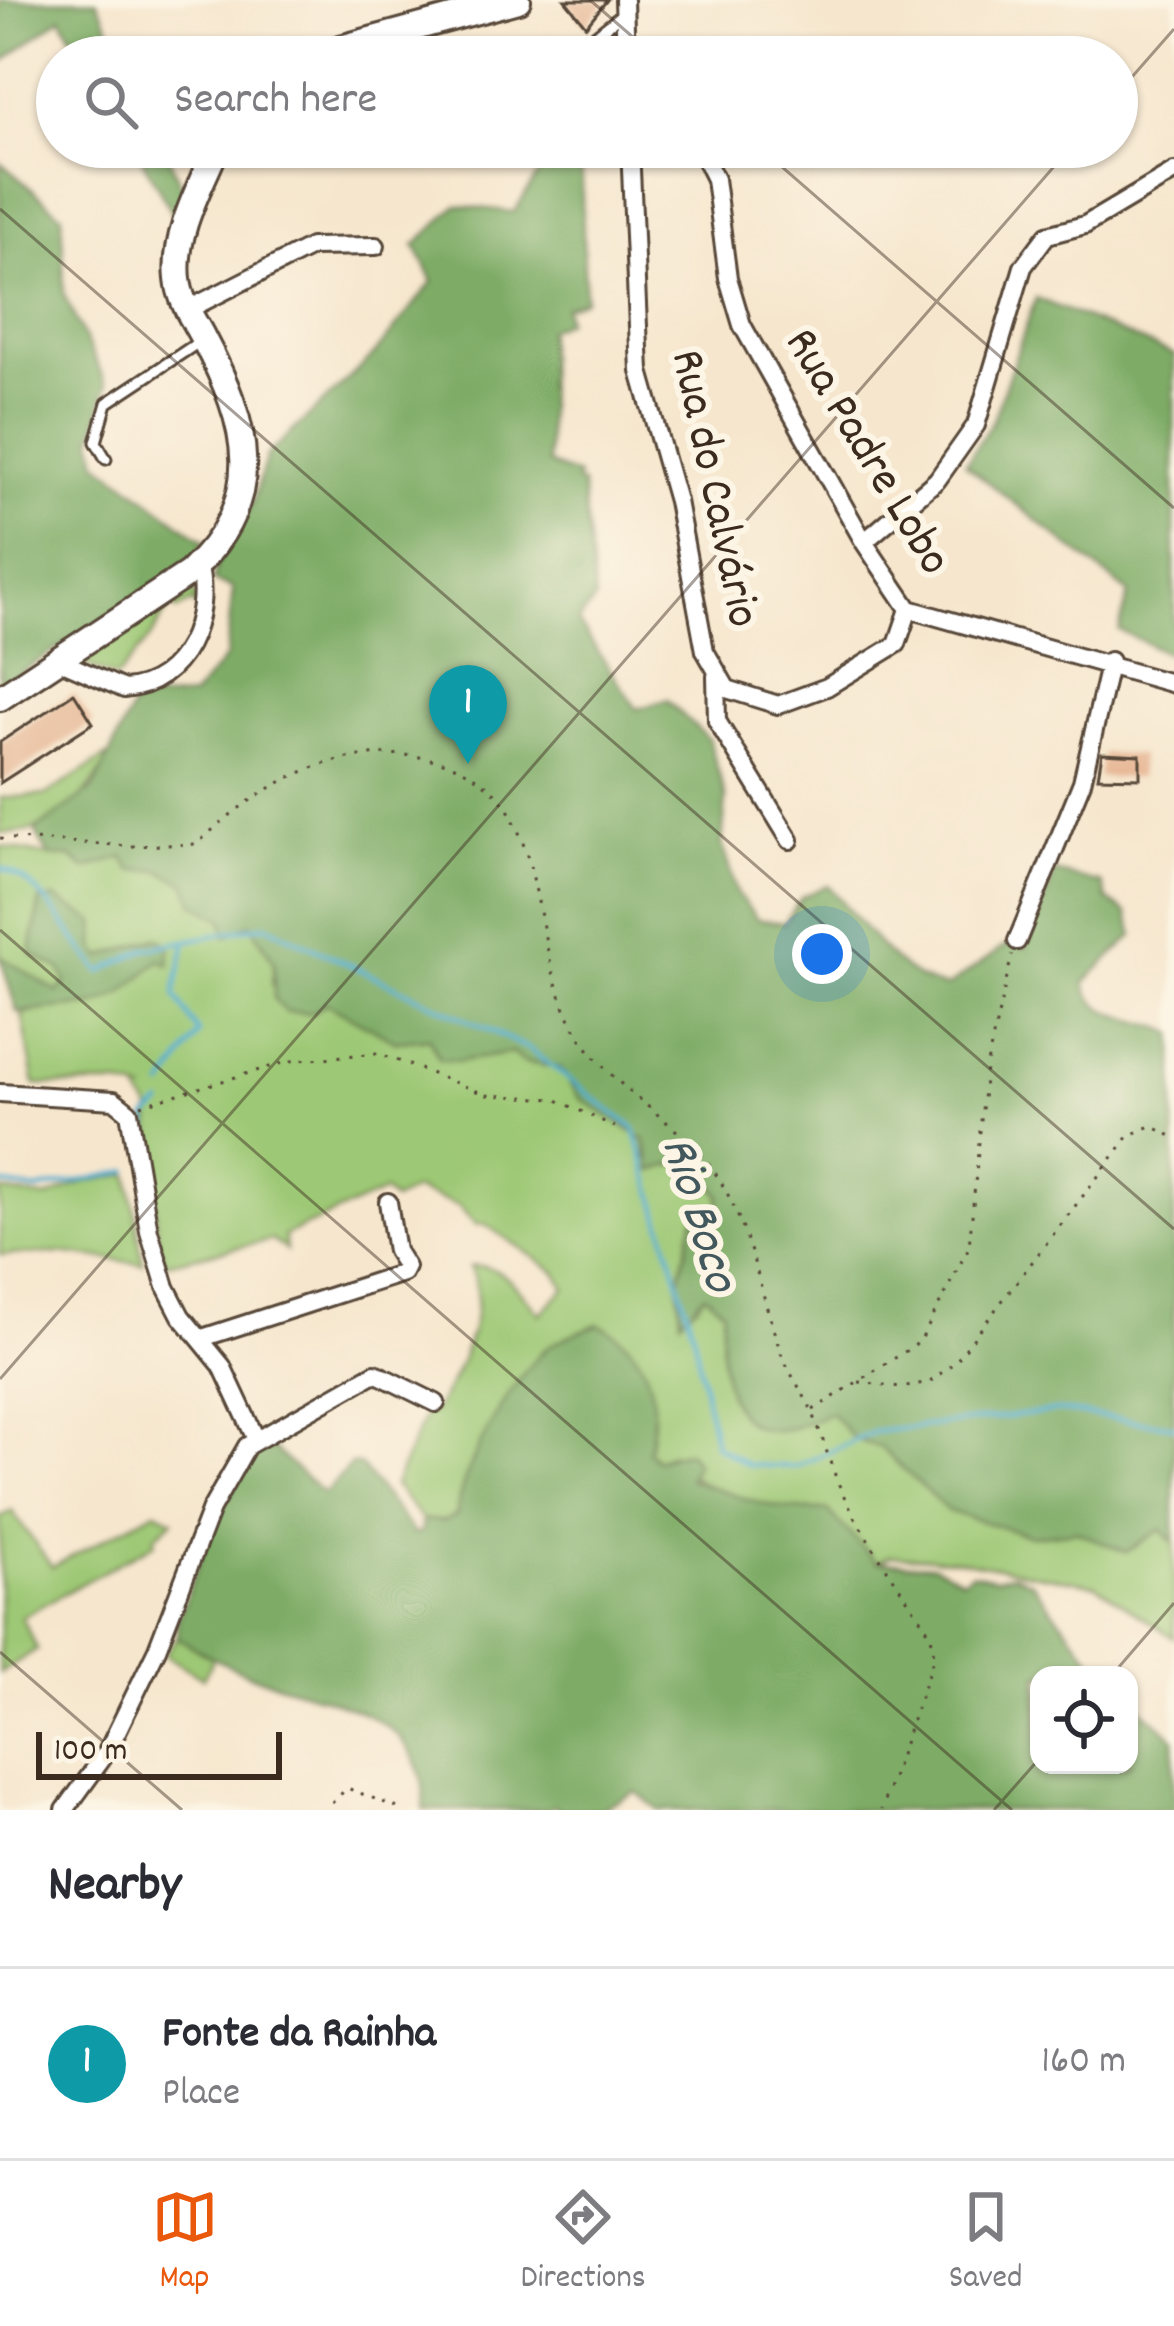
<!DOCTYPE html>
<meta charset="utf-8">
<style>
body{margin:0;font-family:Dekko,sans-serif;background:#f2f2f3;color:#2b2b33}
.controls{position:absolute;right:36px;bottom:36px;display:grid;overflow:hidden;border-radius:24px;box-shadow:0 3px 9px #0004}
.controls button{width:108px;height:108px;display:grid;place-items:center;padding:0;border:0;border-bottom:3px solid #e1e1e2;background:#fff;color:#2b2b33;font:60px sans-serif}
.scale{position:absolute;left:36px;bottom:30px;width:246px;box-sizing:border-box;padding-left:12px;border:6px solid #3b2a1e;border-top:0;font-size:33px;line-height:42px;white-space:nowrap;color:#3b2a1e;-webkit-text-stroke:9px #fcf5e5;paint-order:stroke}
.you{position:absolute;left:822px;top:954px;width:42px;height:42px;margin:-30px;border:9px solid #fff;border-radius:50%;background:#1a73e8;box-shadow:0 0 0 18px #1a73e833}
.badge{display:grid;place-items:center;width:78px;height:78px;border-radius:50%;background:#ea580c;color:#fff;font-size:39px;font-weight:700}
.pin{position:absolute;translate:-50% -99px;filter:drop-shadow(0 3px 6px #0008)}
.pin::after{content:'';position:absolute;top:63px;width:42px;height:36px;background:inherit;clip-path:polygon(0 0,100% 0,50% 100%)}
.list{margin:0;padding:0;list-style:none}
h2{display:flex;justify-content:space-between;align-items:center;height:156px;margin:0;padding:0 48px;font-size:51px}
h2 small{font-size:39px;font-weight:400;color:#7c7c81}
.list li{display:grid;grid-template-columns:78px 1fr auto;gap:36px;align-items:center;box-sizing:border-box;height:192px;padding:0 48px;border-top:3px solid #e1e1e2}
.list b{display:block;font-size:45px;white-space:nowrap}
.list p{margin:0;font-size:39px;white-space:nowrap;color:#7c7c81}
.list em{font-size:39px;font-style:normal;color:#7c7c81}
.icon{flex:none;width:66px;height:66px;fill:none;stroke:currentColor;stroke-width:2;stroke-linecap:round;stroke-linejoin:round}
.map{position:relative;flex:none;width:1174px;height:1810px;overflow:hidden}
.search{position:absolute;background:#fff;box-shadow:0 3px 9px #0004;left:36px;right:36px;top:36px;height:132px;display:flex;align-items:center;gap:30px;box-sizing:border-box;padding:0 42px;border-radius:66px;color:#7c7c81;font-size:45px}
.sheet{height:348px;background:#fff}
nav{display:flex;justify-content:space-around;align-items:center;box-sizing:border-box;height:168px;border-top:3px solid #e1e1e2;background:#fff;font-size:33px;color:#7c7c81}
nav a{display:grid;justify-items:center;gap:6px}
nav .on{color:#ea580c}
.map>svg:first-child{display:block}
.green{fill:#9dc874;stroke:#6c7949;stroke-width:3}
.forest{fill:#7eac66;stroke:#5c6b42;stroke-width:3}
.lines{fill:none;stroke-linecap:round;stroke-linejoin:round}
.stream{stroke:#4fadce;stroke-width:4.5}
.building{fill:#e7b896}
.lane-casing{stroke:#574638;stroke-width:15}
.street-casing{stroke:#574638;stroke-width:22}
.secondary-casing{stroke:#574638;stroke-width:30}
.path{stroke:#574638;stroke-width:3;stroke-dasharray:3 9;stroke-linecap:butt}
.lane{stroke:#fff;stroke-width:9}
.street{stroke:#fff;stroke-width:16}
.secondary{stroke:#fff;stroke-width:24}
.ticks{fill:none;stroke:#3b2a1e;stroke-width:3;stroke-opacity:0.45}
.labels{text-anchor:middle;dominant-baseline:central;stroke-width:12;stroke-linejoin:round;paint-order:stroke}
.street-label{font-size:48px;fill:#3b2a1e;stroke:#fcf5e5}
.water-label{font-size:51px;font-style:italic;fill:#42585c;stroke:#fcf5e5}
</style>
<div class="map">
<svg width="1174" height="1810" viewBox="0 0 1174 1810">
<rect width="100%" height="100%" fill="#fcf5e5"/>
<filter id="ink" filterUnits="userSpaceOnUse"><feTurbulence type="fractalNoise" baseFrequency=".00833" numOctaves="2"/><feDisplacementMap in="SourceGraphic" scale="24" xChannelSelector="R" yChannelSelector="G"/><feConvolveMatrix kernelMatrix="1 2 1 2 8 2 1 2 1" color-interpolation-filters="sRGB"/></filter>
<filter id="wash" filterUnits="userSpaceOnUse"><feTurbulence type="fractalNoise" baseFrequency=".004" numOctaves="4" result="noise"/><feDisplacementMap in="SourceGraphic" scale="48" xChannelSelector="R" yChannelSelector="G"/><feGaussianBlur stdDeviation="2.7" result="paint"/><feColorMatrix in="noise" values="0 0 0 0 0 0 0 0 0 0 0 0 0 0 0 0 0 1.4 0 .05"/><feComposite in="paint" operator="in"/></filter>
<g filter="url(#wash)">
<rect width="100%" height="100%" fill="#f6e6cd"/>
<!-- green -->
<path class="green" d="M187,588l8,5 1,13 -5,-4 -14,8 -7,-6 -19,33 -35,41 -33,-14 5,-10z
M112,753c-23,44 -60,84 -112,80v-35l46,-3z
M0,846l49,10 75,1 7,13h28l27,13c13,29 34,36 65,41l23,38 -2,22 77,27 46,30 34,-3 29,23 55,-8 10,9 38,6 84,72 2,18 23,8 22,-8 28,37 -2,24 -24,1 -16,64 18,22 9,-12 19,16 1,63 73,52 33,-12 23,26 26,8 68,64 82,25 46,-5 50,21 36,-22 12,13v95l-78,-53 -143,-26 -62,-3 -15,6 -49,-52c-56,3 -124,-9 -156,-57l-14,7 -9,-9c11,-47 -3,-106 -49,-127l-57,27 -37,48 -48,116 -12,6 -23,-1 -28,-35 34,-77 5,5c23,-35 58,-105 37,-146 30,-7 52,26 70,47l25,-26 -9,-16 -71,-48 -9,1 -17,-19 -45,-16 -21,11 -9,-9 -100,44 2,14 -15,-10 -105,23 -8,-17 -8,-137 -11,-16 4,-1 -26,-7h-82l-13,-71 99,-20 39,-34 -2,-22 -57,19 -61,-56 -9,52 30,17 5,12 -8,11 -58,-37z
M129,1174l14,90 -82,-11 -61,2v-64l47,7 37,-16z
M12,1511l40,56 104,-56 17,9 -18,16v7l-134,74 16,32 -37,24v-156z
M177,1636l37,21 -11,21 -38,-23z"/>
<!-- forest -->
<path class="forest" d="M0,0h97l26,57h-39l-23,-40 -61,47z
M135,147h29l22,49 -12,20z
M556,147l25,13 4,139 -20,8 1,14 -19,9 1,134 30,12 -2,6 6,2 13,116 -17,22 59,87 30,-9 42,40 17,58 -4,46 15,50 20,25 27,4 18,-26 26,-12c31,34 70,96 119,102l64,-45 15,6 29,-76 47,12 5,16 20,13 7,22 -49,47c7,39 59,35 89,51v510l-12,-13 -36,22 -50,-21 -45,5 -83,-25 -68,-64 -26,-8 -23,-26c-17,6 -36,17 -54,17 -58,3 -58,-79 -54,-120l-18,-16 -24,25 -3,-35 16,-65h24l2,-24 -28,-37 -40,13 -7,-31 -65,-42 -20,-30 -37,-6 -11,-9 -54,8 -19,-2 -10,-21 -34,3 -69,-38 -14,10 -26,-1 -12,-13v-37l-23,-38 -25,12 -3,-16 -28,-16 -9,-21 -27,-13h-28l-7,-13 -39,12 -14,-12 -22,-1 -14,-25 59,-43 41,-87 57,-4 34,-40 7,-69 -20,-7 5,-22 34,-54 15,-50 107,-100 59,-74 -18,-36 42,-40 57,7z
M0,162l62,53 2,80 43,90 -14,54 5,23 106,79 -10,23 -194,121z
M1036,298l138,57v302l-55,-27 10,-37 -164,-129 28,-44z
M55,898l40,24v24l6,11 57,-19 12,7 -1,20 -9,-5 -39,34 -26,11 -78,7 -17,-56 58,36 8,-10 -5,-12 -30,-17 9,-52z
M599,1324c51,24 62,74 49,127l9,9 31,-9 8,13 -7,15c47,17 86,34 138,31l50,52 57,3 28,14 10,-6 23,5 18,-4 18,8 74,93h-66v90h90v-68l45,41v72h-515l-23,-18 -38,18h-39l-5,-5 -7,5h-123c5,-99 -94,-107 -164,-132 -29,-10 -58,-25 -83,-41v-15l38,-102 39,-67 18,-5 52,46 27,-30 9,1 55,70 7,-4v-11l23,1 12,-6c-1,-39 59,-143 90,-167 14,-11 35,-17 52,-24z"/>
<g class="lines">
<!-- stream -->
<path class="stream" d="M0,868c44,13 69,69 101,104l45,-23 119,-24 262,123 108,81 59,207 21,109 33,20 47,2 79,-35 185,-21 115,15
M164,1087l35,-54 -24,-38 10,-50
M150,1170l-3,-52 15,-14
M0,1184l36,6 93,-19"/>
</g>
<g id="blocks">
<!-- building -->
<path class="building" d="M565,0h42l-21,26z
M74,693l19,30 -93,60v-41z
M1102,753l38,2v23l-42,-1z"/>
</g>
</g>
<g filter="url(#ink)">
<use href="#blocks" fill-opacity="0" stroke="#574638" stroke-width="3"/>
<g class="lines">
<!-- lane casing -->
<g class="lane-casing">
<path id="lane" d="M568,57l55,-44
M393,148l3,-1
M106,459l-10,-17 11,-39 92,-61"/>
</g>
<!-- street casing -->
<g class="street-casing">
<path id="street" d="M624,0l2,57
M625,43l24,14
M630,147l10,224 37,130 28,150 22,38 51,16 49,-18 70,-43 12,-35
M699,147l16,32 13,99 14,47 122,217 45,67 265,75
M187,310l124,-63 65,-1
M864,542l73,-62 39,-55 47,-158 24,-32 38,-10 89,-53
M58,660l66,29c61,-4 88,-73 74,-125
M716,676l1,45 73,119
M1017,941l65,-159 28,-121
M0,1093l114,7 15,12 20,119 17,56 15,29 41,50 34,73
M202,1338l201,-65 3,-6 -10,-16 -8,-49
M65,1810l42,-58 50,-103 54,-140 36,-63 128,-73 61,30"/>
</g>
<!-- secondary casing -->
<g class="secondary-casing">
<path id="secondary" d="M307,57l211,-57
M0,698l189,-125c80,-74 60,-148 14,-235 -10,-19 -23,-37 -25,-59 -5,-45 22,-92 39,-132"/>
</g>
<!-- path -->
<path class="path" d="M0,838l131,8 66,-2c68,-65 151,-108 246,-82 27,8 56,28 69,55 34,68 26,150 66,217 35,59 109,89 144,150 31,53 39,114 60,171 8,20 21,37 30,56 13,31 20,63 36,93 24,46 55,87 83,131l3,21 -53,154
M141,1105l149,-44 88,-8 109,42 68,4 60,28
M859,1382l41,5 30,-5 26,-21 173,-225 22,-10 23,11
M813,1410l107,-68 49,-95 17,-179 26,-113
M332,1803l15,-15 56,22"/>
<!-- lane -->
<use href="#lane" class="lane"/>
<!-- street -->
<use href="#street" class="street"/>
<!-- secondary -->
<use href="#secondary" class="secondary"/>
</g>
</g>
<!-- ticks -->
<path class="ticks" d="M590,0l66,57M1117,94l57,-65M759,147l415,361M0,209l1174,1020M0,930l1012,880M0,1379l1071,-1232M0,1652l182,158M1112,1675l62,-72M994,1810l45,-51"/>
<g class="labels">
<!-- street labels -->
<g class="street-label">
<text transform="translate(865 453) rotate(59)">Rua Padre Lobo</text>
<text transform="translate(712 489) rotate(78)">Rua do Calvário</text>
</g>
<!-- water labels -->
<g class="water-label">
<text transform="translate(696 1215) rotate(73)">Rio Boco</text>
</g>
</g>
</svg>
<div class="controls">
<button><svg class="icon" aria-label="locate" viewBox="0 0 24 24"><circle cx="12" cy="12" r="6"/><path d="M12 2v4M12 18v4M2 12h4M18 12h4"/></svg></button>
</div>
<div class="scale">100 m</div>
<div class="you"></div>
<div class="pin badge" style="left:468px;top:764px;background:#0f9aa8">1</div>
<div class="search"><svg class="icon" aria-label="search" viewBox="0 0 24 24"><circle cx="10" cy="10" r="6"/><path d="M15 15l6 6"/></svg>Search here</div>
</div>
<section class="sheet">
<h2>Nearby<small></small></h2>
<ul class="list">
<li><span class="badge" style="background:#0f9aa8">1</span><div><b>Fonte da Rainha</b><p>Place</p></div><em>160 m</em></li>
</ul>
</section>
<nav>
<a class="on"><svg class="icon" aria-label="map" viewBox="0 0 24 24"><path d="M3 6l6-2 6 2 6-2v14l-6 2-6-2-6 2zM9 4v14M15 6v14"/></svg>Map</a>
<a><svg class="icon" aria-label="directions" viewBox="0 0 24 24"><path d="M12 3l9 9-9 9-9-9zM9 14v-3h6M13 9l2 2-2 2"/></svg>Directions</a>
<a><svg class="icon" aria-label="saved" viewBox="0 0 24 24"><path d="M7 4h10v16l-5-4-5 4z"/></svg>Saved</a>
</nav>
